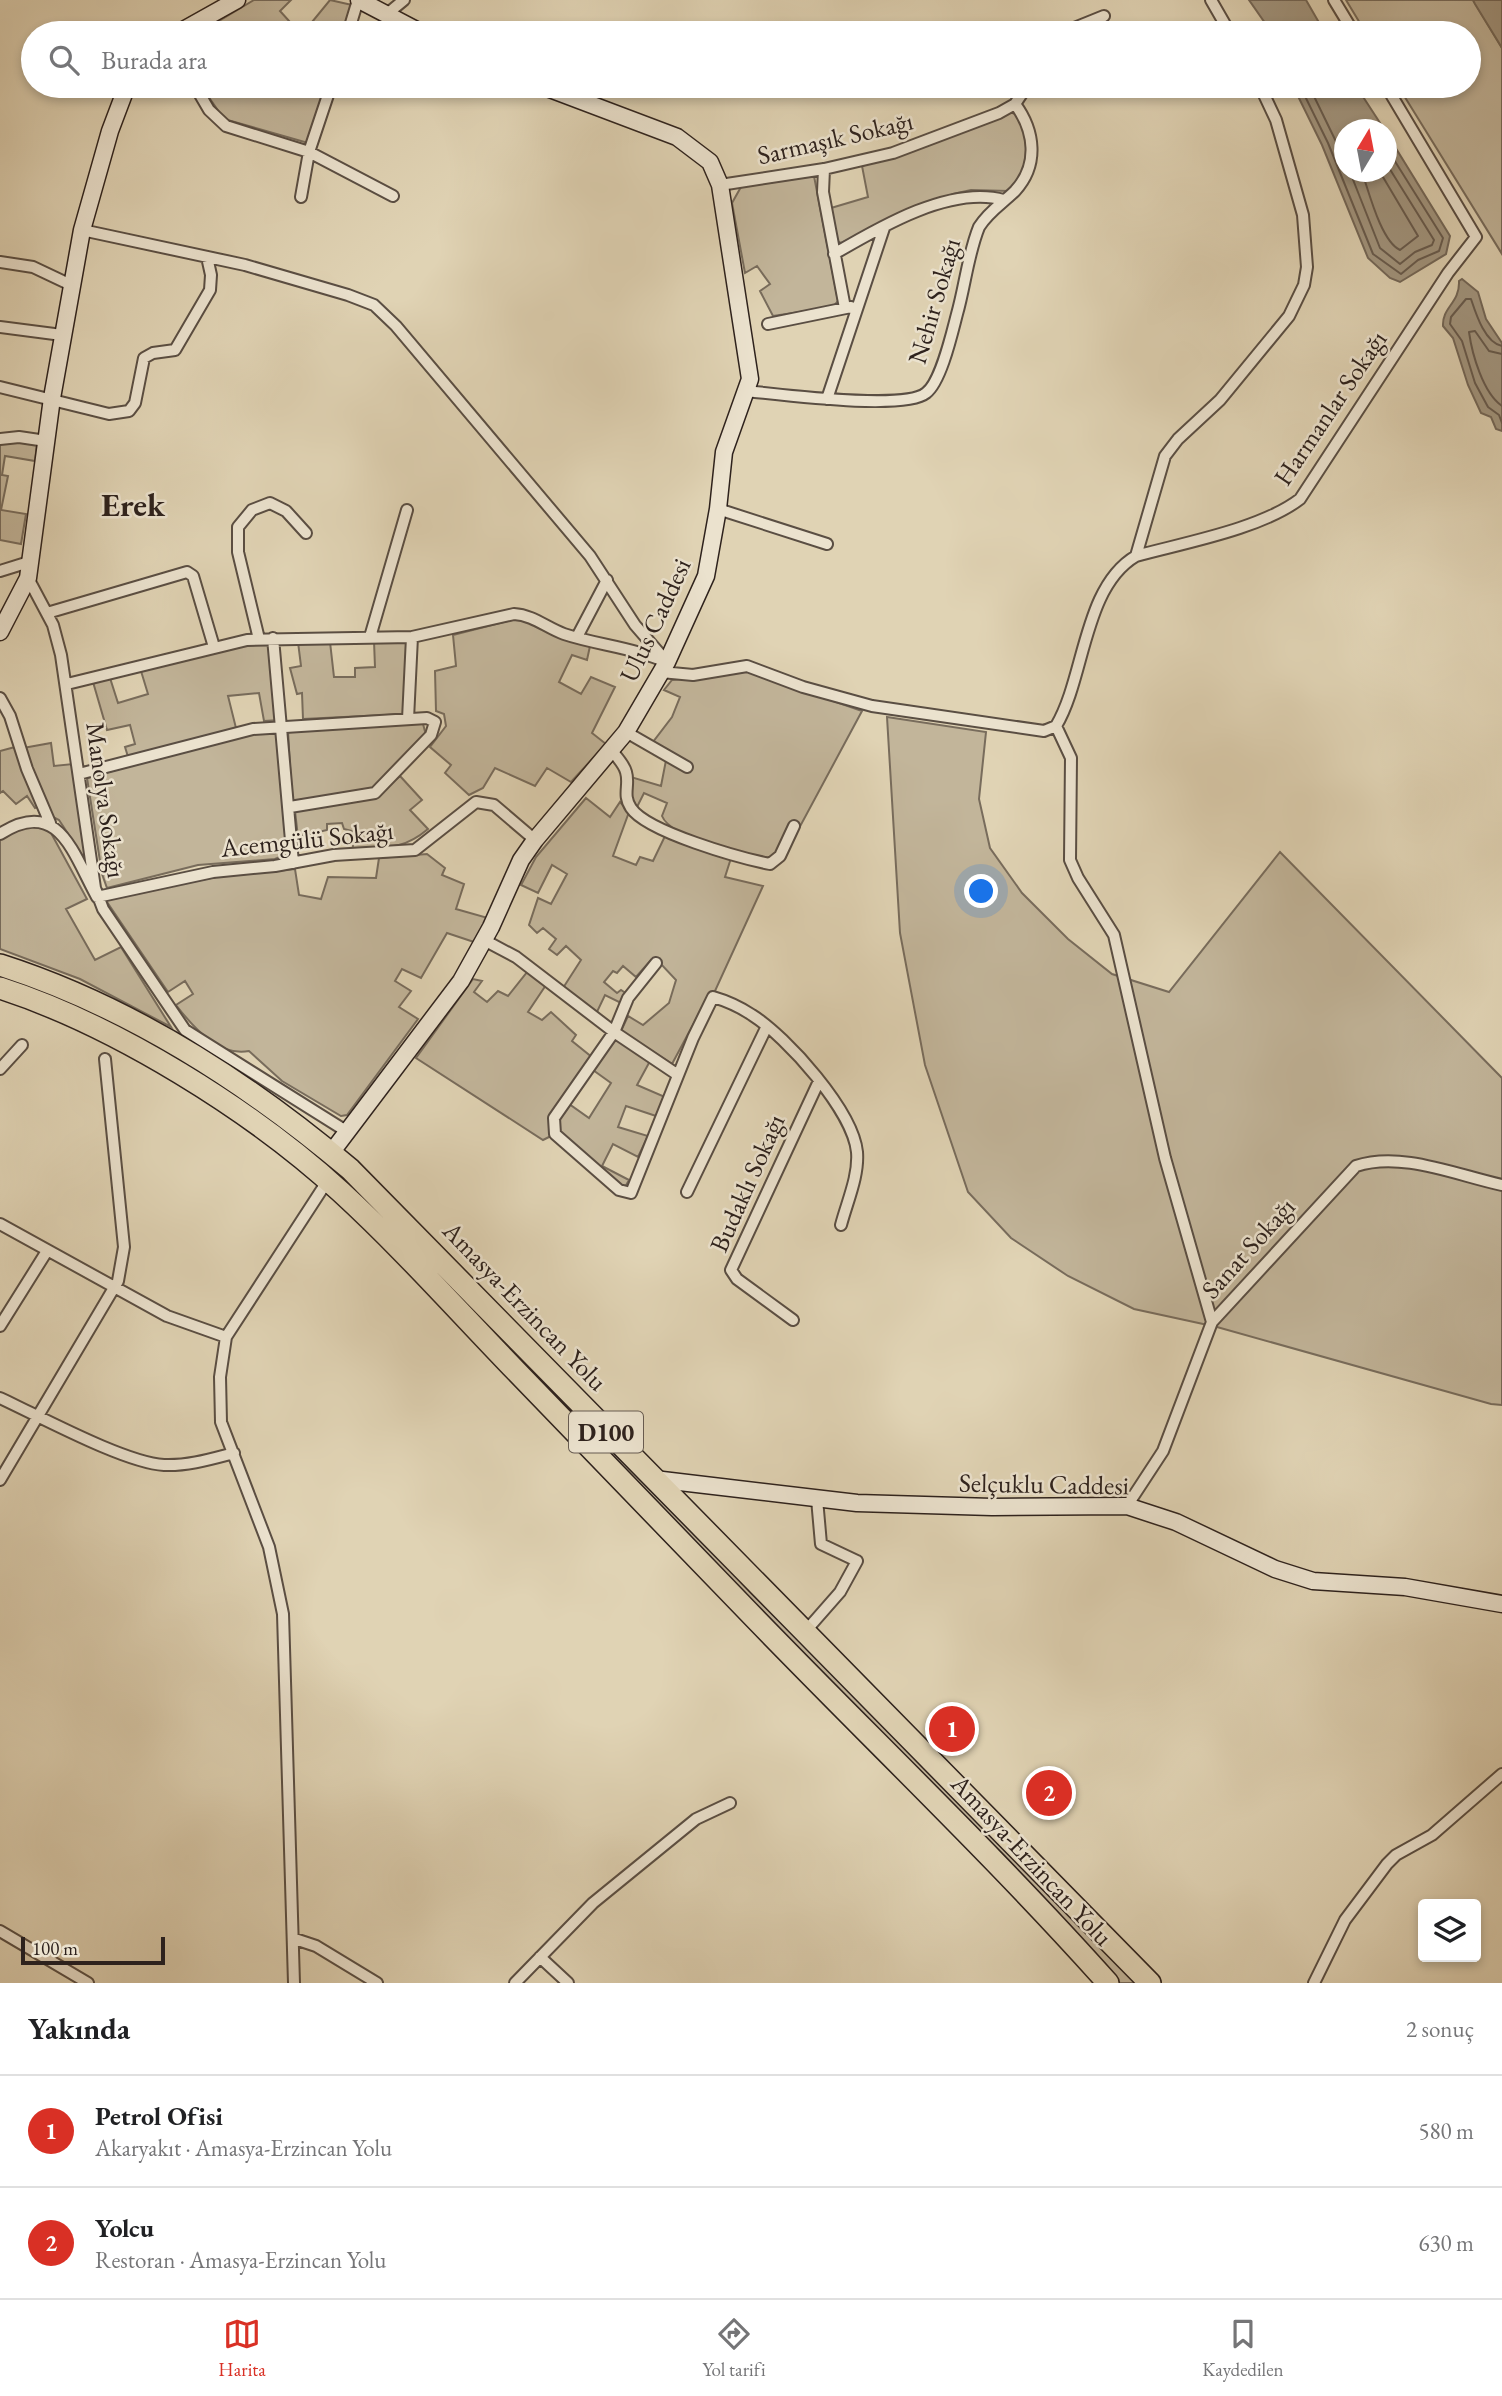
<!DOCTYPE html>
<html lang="tr">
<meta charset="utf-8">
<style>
body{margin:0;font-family:"EB Garamond",serif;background:#f6f6f6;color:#202124}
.controls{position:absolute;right:21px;bottom:21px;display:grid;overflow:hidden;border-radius:7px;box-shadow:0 4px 10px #0003}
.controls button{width:63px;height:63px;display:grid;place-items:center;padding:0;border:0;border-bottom:2px solid #e0e0e0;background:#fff;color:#202124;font:35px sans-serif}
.compass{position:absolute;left:1334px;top:119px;width:63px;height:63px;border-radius:50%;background:#fff;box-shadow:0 4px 10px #0003;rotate:10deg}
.scale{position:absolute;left:21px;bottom:18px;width:144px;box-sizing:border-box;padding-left:7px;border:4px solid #2e221d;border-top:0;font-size:19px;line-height:24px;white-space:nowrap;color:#2e221d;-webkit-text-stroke:5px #ebe2ce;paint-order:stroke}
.you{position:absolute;left:982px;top:892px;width:24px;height:24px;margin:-18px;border:5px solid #fff;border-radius:50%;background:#1a73e8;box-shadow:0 0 0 10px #1a73e833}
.badge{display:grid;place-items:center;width:46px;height:46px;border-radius:50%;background:#d93025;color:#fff;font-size:23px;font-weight:700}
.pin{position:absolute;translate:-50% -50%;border:4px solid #fff;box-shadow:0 2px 7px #0006}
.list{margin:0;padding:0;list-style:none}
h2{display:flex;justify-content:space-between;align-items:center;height:91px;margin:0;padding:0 28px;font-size:30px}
h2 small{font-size:23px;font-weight:400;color:#757577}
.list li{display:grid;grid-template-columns:46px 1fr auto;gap:21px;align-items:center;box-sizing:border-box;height:112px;padding:0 28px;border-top:2px solid #e0e0e0}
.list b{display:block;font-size:26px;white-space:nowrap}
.list p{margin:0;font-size:23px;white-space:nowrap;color:#757577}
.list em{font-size:23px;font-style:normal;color:#757577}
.icon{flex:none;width:38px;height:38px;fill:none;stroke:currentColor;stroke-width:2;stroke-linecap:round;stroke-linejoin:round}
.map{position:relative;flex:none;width:1502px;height:1983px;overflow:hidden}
.search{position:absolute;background:#fff;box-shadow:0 4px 10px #0003;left:21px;right:21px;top:21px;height:77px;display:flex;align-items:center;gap:18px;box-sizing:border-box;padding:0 24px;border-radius:38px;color:#757577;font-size:26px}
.sheet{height:315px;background:#fff}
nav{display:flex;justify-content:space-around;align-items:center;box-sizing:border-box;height:98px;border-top:2px solid #e0e0e0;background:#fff;font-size:19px;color:#757577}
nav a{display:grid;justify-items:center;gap:4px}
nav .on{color:#d93025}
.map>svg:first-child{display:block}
.green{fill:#c2b59a;stroke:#786c5c;stroke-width:2}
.water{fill:#a39781;stroke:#746859;stroke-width:2}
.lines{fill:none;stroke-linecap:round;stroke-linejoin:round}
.shore{stroke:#685c4f;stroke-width:2}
.street-casing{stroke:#5a4e43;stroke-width:14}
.secondary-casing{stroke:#2e221d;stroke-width:19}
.highway-casing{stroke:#2e221d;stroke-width:24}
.street{stroke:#ebe2ce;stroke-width:10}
.secondary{stroke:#ebe2ce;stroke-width:16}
.highway{stroke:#e0d3b4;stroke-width:21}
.labels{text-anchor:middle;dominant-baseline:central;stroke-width:5;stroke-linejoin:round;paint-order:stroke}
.shield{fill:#ebe2ce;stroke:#675c52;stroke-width:2}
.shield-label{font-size:24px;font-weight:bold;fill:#2e221d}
.street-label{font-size:26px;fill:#2e221d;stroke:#ebe2ce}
.district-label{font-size:33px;font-weight:bold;fill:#2e221d;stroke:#ebe2ce}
</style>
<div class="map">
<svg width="1502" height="1983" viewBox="0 0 1502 1983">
<rect width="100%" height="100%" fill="#e0d3b4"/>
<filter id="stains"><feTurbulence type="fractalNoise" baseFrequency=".00286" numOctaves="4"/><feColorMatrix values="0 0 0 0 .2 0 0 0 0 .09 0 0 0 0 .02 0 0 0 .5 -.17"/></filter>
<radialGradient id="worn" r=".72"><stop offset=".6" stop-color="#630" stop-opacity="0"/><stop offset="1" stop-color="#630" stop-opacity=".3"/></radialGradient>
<!-- green -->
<path class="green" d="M254,0h37l-11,11 10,11 -6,7 4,4h-89z
M330,0l22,5 -9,28h-40z
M1346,0h127l29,48v206l-104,-168h71v-53h-103z
M201,86h125l-18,57 -84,-24z
M1009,112l10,3c12,35 14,47 -10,76l-38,-1 -18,4 -112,49 -4,-2 -6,-33 37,-11 -6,-31z
M814,176l24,125 -5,6 -60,9 -13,-25 10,-7 -13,-18 -12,7 -13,-70 9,-16z
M14,441l23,2 -2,18 -30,-5 -3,19 6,1 -7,34 25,4 -5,30 -21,-4v-96z
M520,618l70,28 -3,14 -15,-5 -13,27 22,12 10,-17 24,10 -23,46 14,11 -35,38 -24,-14 -12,18 -40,-18 -12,20 -14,7 -24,-22 6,-8 -21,-18 16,-21 -2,-12 -8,-3 -1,-40 21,-5 -3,-31z
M407,640l-2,74 -102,5 -1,-26 -5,1 -7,-26 11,-2 -3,-24h32l4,35h21v-9l20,-1 -1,-26z
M270,644l10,76 -16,1 -5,-28 -31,3 8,32 -107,32 -4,-13 10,-3 -5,-19 -23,5 -14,-48 17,-4 8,25 30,-9 -7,-23 101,-25z
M747,671l115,40 -80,149c-26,-4 -110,-19 -120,-44l5,-13 -23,-10 -8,16 -4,-6 -1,-26 30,9 7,-36 -15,-8 19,-25 8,-20 -16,-7 8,-10z
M887,717l99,15 -7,67 11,49 32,45 46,46 44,35 57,18 111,-140 222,226v327l-11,-1 -274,-77 -83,-18 -66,-33 -57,-38 -43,-46 -43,-127 -25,-132z
M415,723l8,1 3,11 -53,55 -81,11 -4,-70z
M281,730l6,124 -12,5 -77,6 -91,23 -5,-14 -15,-96 160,-44z
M51,743l3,23 19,-2 15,100 -29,-44 -8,-4 -28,-68z
M15,747l25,59 -5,2 -8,-12 -11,8 -13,-13 -3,2v-42z
M400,776l22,24 -12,10 18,19c-26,22 -43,18 -75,19l-1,-17 -8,-2 -2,-6 -15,1v6l-29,7 -3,-26 83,-16z
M586,798l24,19 10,-15 9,10 -16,44 23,9 4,-8 13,4 13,-27 65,24 -6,19 38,9 -48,105 -5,2 -38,71 -51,-33 7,-15 15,9 26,-22 7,-23 -15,-16 -10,-4 -15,17 -13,-11 -6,7 -4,-2 -9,11 13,11 4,-3 6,4 -6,9 -16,-8 -9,19 -33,-26 18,-28 -15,-14 -9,9 -8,-6 7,-10 -13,-11 -6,5 -8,-8 9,-27 13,6 16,-30 -15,-9 -14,28 -17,-8 15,-28z
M23,826l20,2 8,5 36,66 -21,10 29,51 26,-13 50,80 -91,-48 -80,-30v-110z
M427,854l18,14 -3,7 22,9 -8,25 32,9 -14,24 -27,-9 -26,45 -19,-9 -7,12 16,10 -12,16 19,12 -71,96 -6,1 -59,-35 -33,-30c-30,6 -56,-24 -73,-46l17,-11 -8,-13 -17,11 -63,-93 111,-22 79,-8 4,26 22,4 7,-22 48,1 3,-20z
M528,971l18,14 -18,27 14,8 9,-8 25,23 -4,6 21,17 -41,59 -1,19 -8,4 -127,-82 57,-79 9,2 -8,11 13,10 11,-11 10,5z
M0,973l98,41 63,33 92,58 78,58 347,351 73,79 391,390h-22l-790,-812 -330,-191z
M615,1038l35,23 -13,24 28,12 -9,19 -30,-10 -8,21 30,9 -10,21 -25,-13 -11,22 27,14 -5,9 -64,-54 -1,-16 10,-15 20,14 22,-35 -18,-13z"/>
<!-- water -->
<path class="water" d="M1249,0h57l19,33h-53z
M1473,0h29v48l-27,-44z
M1293,86h63l28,43 -40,1v42h42l1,-38 63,102 -4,18 -46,28 -10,-4 -22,-20 -46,-113z
M1462,279l16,13 8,27 16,24v88l-6,-2 -5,-12 -10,-4 -13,-28 -15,-47 -10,-12c-1,-19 17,-23 16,-45z"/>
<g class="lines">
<!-- shore -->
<path class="shore" d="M1300,86l28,57 45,111 28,20 17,-14 21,-9 4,-13 -57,-91
M1309,86l35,72
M1350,172l30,76 20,16 15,-12 17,-7 2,-5 -48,-77
M1362,172c7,20 19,69 38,78l18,-14 -38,-64
M1502,346c-17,-3 -26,-32 -31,-47h-5l-15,18 -1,7 12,17 13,42 13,24 11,8 3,8
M1502,354l-13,-3 -14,-20 -6,1c3,22 14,61 33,74"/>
<!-- street casing -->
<g class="street-casing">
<path id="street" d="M1211,0l19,33
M1334,0l20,33
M387,14l17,-14
M348,33l10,-33
M1062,33l42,-17
M195,86l14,24 17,16 83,26 84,44
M824,169l-1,23 22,116
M720,185l104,-16 69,-16 106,-40 16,-9 12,-18
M301,197l8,-45 22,-66
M82,230l163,35 103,30 26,10 22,21 194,230 45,69 32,37
M834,254c46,-27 117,-69 170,-54
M0,262l33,5 38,18
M768,324l83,-17
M0,327l62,8
M0,387l109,27 20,-3 6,-8 9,-45 9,-5 22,-3 35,-60 1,-15 -4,-18
M746,391c32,3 158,20 180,2 15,-11 26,-60 31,-79 8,-28 11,-60 22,-87 10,-16 24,-24 36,-36 24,-26 20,-60 0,-87
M827,399l57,-171
M0,439l19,-2 27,4
M718,509l109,35
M1136,556l29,-100 13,-17 42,-39 69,-84 15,-31 3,-18 -4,-52 -27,-95 -16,-34
M0,571l29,-9
M28,578l25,47 8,30 34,233 8,21 82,121 161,101
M47,613l140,-41 6,4 21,71
M370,637l37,-127
M577,637l30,-57
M273,638l20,225
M259,639l-21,-87v-25l14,-17 18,-7 16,8 20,22
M661,672l32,3 54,-9 56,21 69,19 172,25 12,-5c29,-48 27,-139 80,-170 47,-13 125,-27 164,-57l148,-226 28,-36 -90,-151
M67,684l180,-44 165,-3 102,-23c19,1 33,14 50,20 33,11 67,13 100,27
M0,698l10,18 17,53 23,54
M408,719l4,-82
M1056,726l15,32 -1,102 8,18 36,57 51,223 47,164
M626,732l61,35
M611,750c5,6 13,14 15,22 4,13 -4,23 5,36 16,24 109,50 139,56l10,-8 14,-30
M79,774l174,-45 174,-11 8,4 -4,13 -56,58 -85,14
M0,834c59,-38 73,20 97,63l116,-25 62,-6 59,-11 81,-5 61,-48 18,3 41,35
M484,940l32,17 98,75 64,43
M656,963l-28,35 -14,34 -60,86 1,16 64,56 12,3 62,-155 20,-41c14,4 27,10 39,18 35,22 101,96 105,137 2,24 -10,50 -16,73
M0,1069l22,-24
M687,1192l80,-166
M0,1224l167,92 59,21
M793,1320l-56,-41 -6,-9 88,-189
M0,1326l47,-75
M0,1398c39,18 125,65 164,67 24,1 47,-6 70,-12
M0,1480l118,-199 6,-34 -19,-188
M1127,1506l36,-55 49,-129 144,-156c45,-15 100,9 146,19
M804,1633l36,-41 17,-31 -36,-17 -4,-45
M0,1931l88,52
M295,1939l21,7 61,37
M540,1957l28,26
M294,1983l-11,-369 -14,-67 -48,-125 -1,-45 6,-40 102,-157
M515,1983l78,-80 103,-84 34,-16
M1314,1983l31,-63 42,-56 9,-9 36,-20 70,-61"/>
</g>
<!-- secondary casing -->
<g class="secondary-casing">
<path id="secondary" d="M359,0l63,33
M178,33l59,-33
M0,632l28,-54 24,-180 30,-168 28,-99 17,-45
M331,1153l130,-172 30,-54 30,-67 14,-20 91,-108 41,-70 39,-86 12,-67 6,-57 26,-73 -30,-194 -10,-23 -33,-25 -135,-51
M654,1479l203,24 135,4 135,-1 49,16 99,47 38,12 92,6 97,17"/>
</g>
<!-- highway casing -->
<g class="highway-casing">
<path id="highway" d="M0,965c128,41 248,118 350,204l800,814
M0,988c115,37 253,123 341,204 62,57 117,119 174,178 75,78 150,156 226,234 122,127 250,248 367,379"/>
</g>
<!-- street -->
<use href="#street" class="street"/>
<!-- secondary -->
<use href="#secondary" class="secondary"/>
<!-- highway -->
<use href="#highway" class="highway"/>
</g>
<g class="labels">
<!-- shield labels -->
<rect class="shield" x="569" y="1411.5" width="74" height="41" rx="5"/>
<g class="shield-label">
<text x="606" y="1432">D100</text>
</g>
<!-- street labels -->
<g class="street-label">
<text transform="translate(835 138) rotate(-13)">Sarmaşık Sokağı</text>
<text transform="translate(934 301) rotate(-74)">Nehir Sokağı</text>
<text transform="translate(1330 408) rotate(-56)">Harmanlar Sokağı</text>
<text transform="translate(655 620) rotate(-65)">Ulus Caddesi</text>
<text transform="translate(106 800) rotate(82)">Manolya Sokağı</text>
<text transform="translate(307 839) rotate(-6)">Acemgülü Sokağı</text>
<text transform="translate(747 1183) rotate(-66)">Budaklı Sokağı</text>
<text transform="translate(1248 1248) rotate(-48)">Sanat Sokağı</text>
<text transform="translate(525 1306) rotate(46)">Amasya-Erzincan Yolu</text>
<text transform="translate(1044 1484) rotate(1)">Selçuklu Caddesi</text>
<text transform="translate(1032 1860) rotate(47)">Amasya-Erzincan Yolu</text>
</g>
<!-- district labels -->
<g class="district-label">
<text x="133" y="504">Erek</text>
</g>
</g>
<rect width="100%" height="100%" filter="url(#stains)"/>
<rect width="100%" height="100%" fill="url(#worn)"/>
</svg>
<div class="controls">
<button><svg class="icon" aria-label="layers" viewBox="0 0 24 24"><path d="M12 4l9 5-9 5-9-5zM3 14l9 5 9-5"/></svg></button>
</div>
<svg class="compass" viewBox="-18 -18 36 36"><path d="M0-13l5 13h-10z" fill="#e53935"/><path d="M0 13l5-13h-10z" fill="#757577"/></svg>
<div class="scale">100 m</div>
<div class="you"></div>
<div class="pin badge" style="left:952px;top:1729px">1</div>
<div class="pin badge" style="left:1049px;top:1793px">2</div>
<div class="search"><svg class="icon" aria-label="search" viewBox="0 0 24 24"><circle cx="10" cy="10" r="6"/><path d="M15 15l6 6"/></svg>Burada ara</div>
</div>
<section class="sheet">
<h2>Yakında<small>2 sonuç</small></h2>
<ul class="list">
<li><span class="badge">1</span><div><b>Petrol Ofisi</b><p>Akaryakıt · Amasya-Erzincan Yolu</p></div><em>580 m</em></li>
<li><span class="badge">2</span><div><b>Yolcu</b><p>Restoran · Amasya-Erzincan Yolu</p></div><em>630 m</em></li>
</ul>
</section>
<nav>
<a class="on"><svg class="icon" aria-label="map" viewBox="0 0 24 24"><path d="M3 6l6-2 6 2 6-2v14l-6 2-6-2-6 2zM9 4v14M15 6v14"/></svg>Harita</a>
<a><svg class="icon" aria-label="directions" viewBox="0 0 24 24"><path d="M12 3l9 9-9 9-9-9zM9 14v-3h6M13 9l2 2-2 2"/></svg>Yol tarifi</a>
<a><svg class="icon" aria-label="saved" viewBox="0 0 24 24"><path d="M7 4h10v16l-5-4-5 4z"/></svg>Kaydedilen</a>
</nav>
